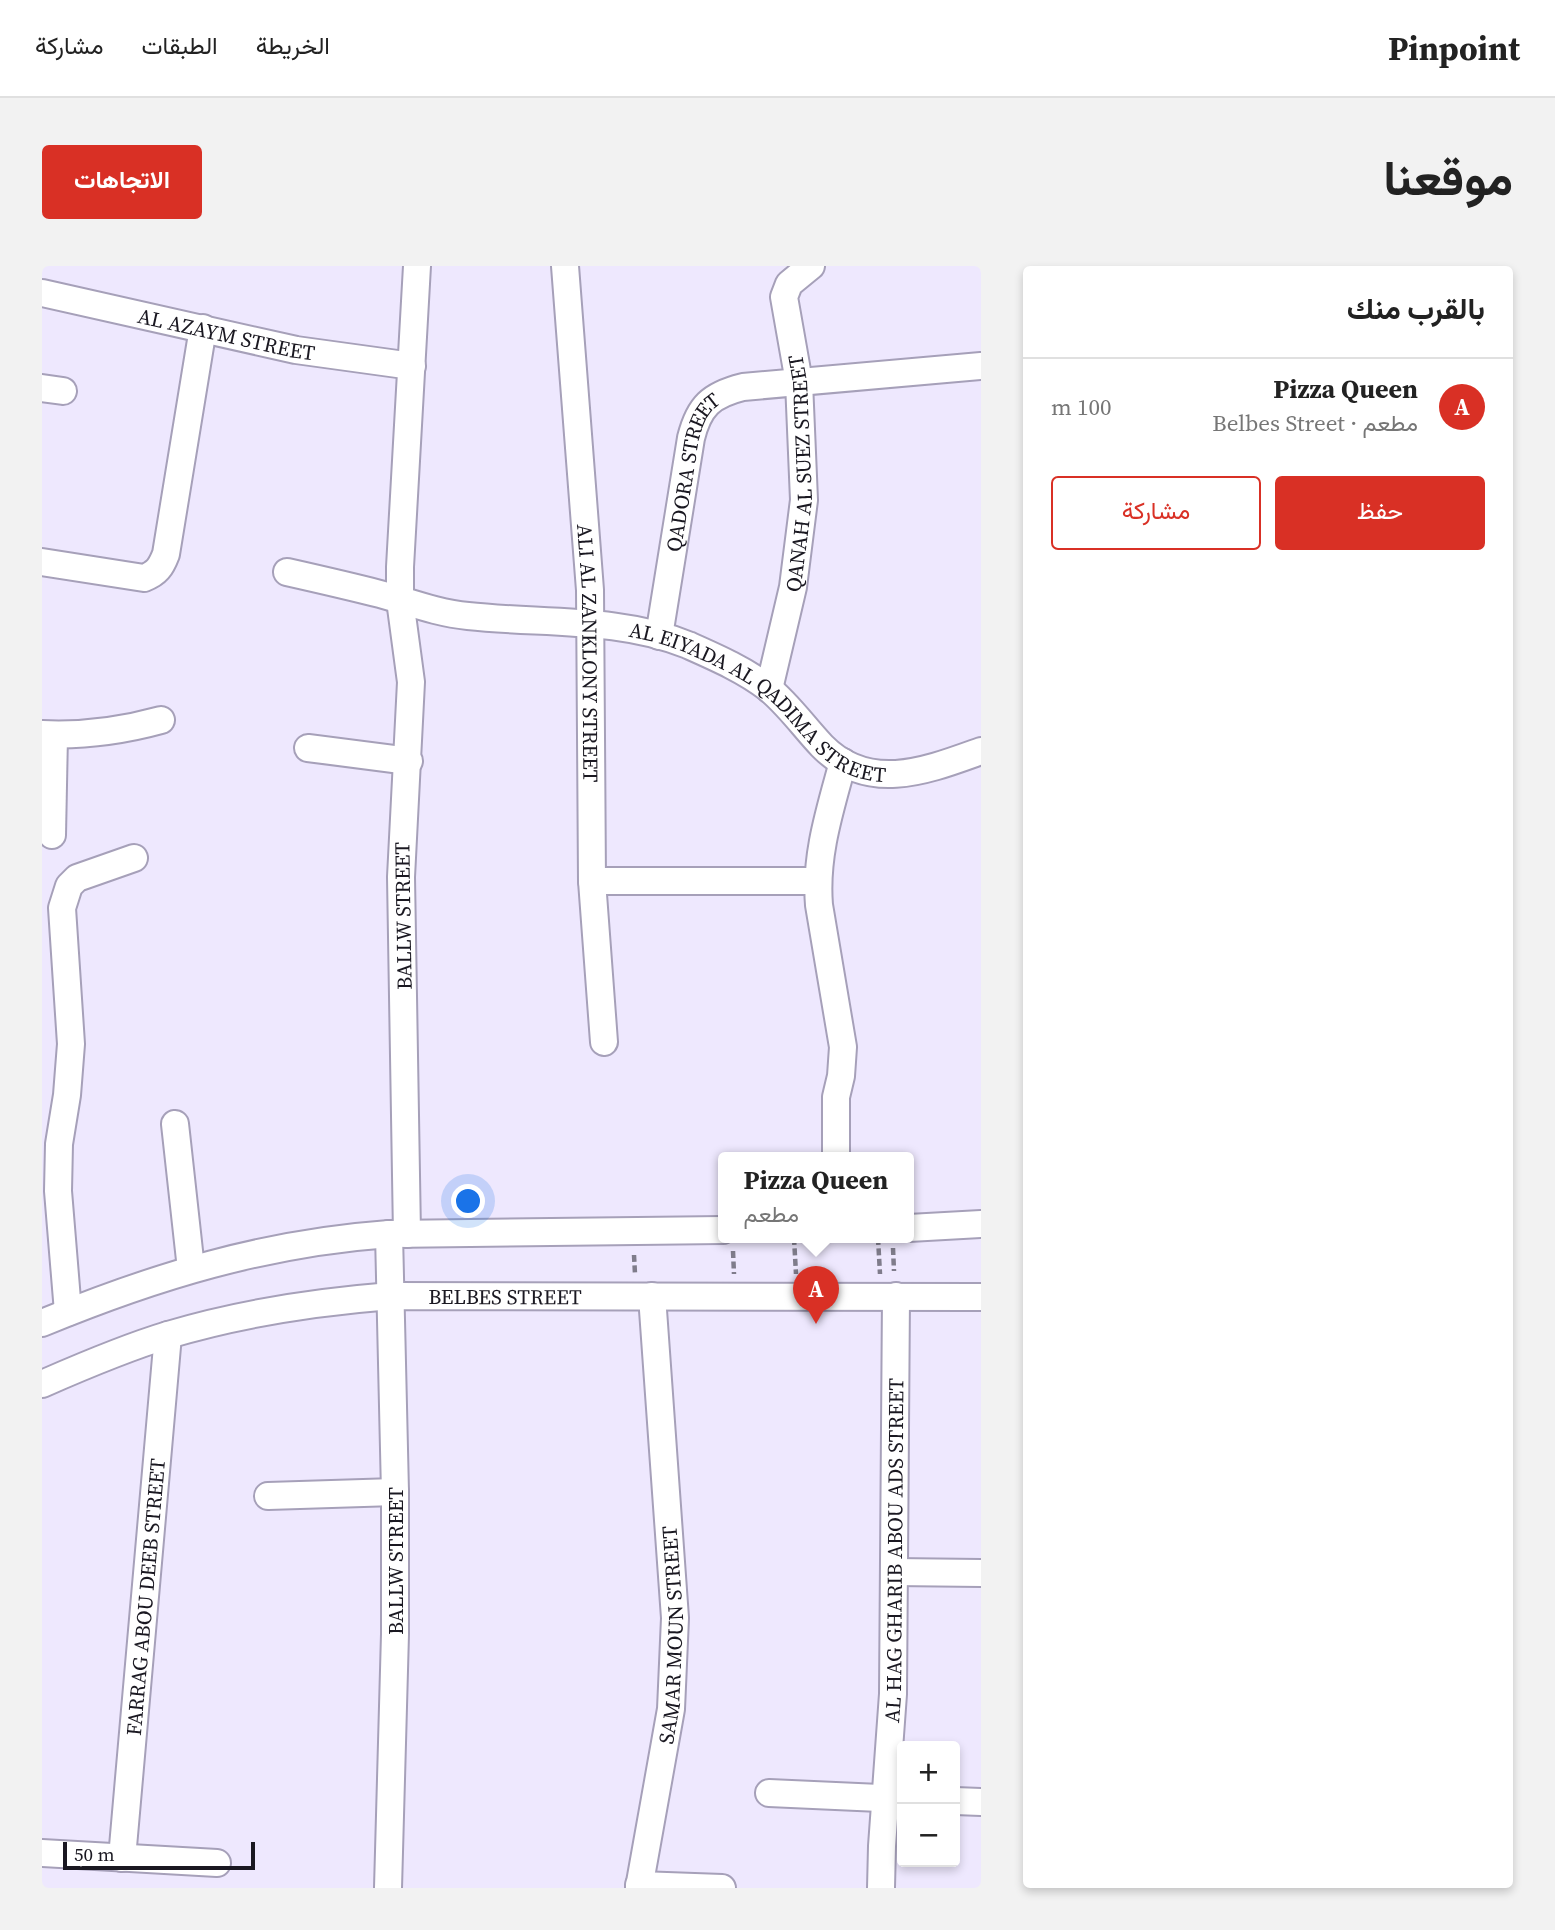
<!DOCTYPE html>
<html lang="ar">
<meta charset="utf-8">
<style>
body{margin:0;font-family:"Source Serif 4",Vazirmatn,serif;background:#f2f2f2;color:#222;direction:rtl}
.controls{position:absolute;right:21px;bottom:21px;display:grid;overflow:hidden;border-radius:7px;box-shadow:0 4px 10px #0003}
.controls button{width:63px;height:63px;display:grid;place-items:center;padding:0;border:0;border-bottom:2px solid #e0e0e0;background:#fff;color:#222;font:35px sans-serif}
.scale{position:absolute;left:21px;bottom:18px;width:192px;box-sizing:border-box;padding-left:7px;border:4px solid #1a1821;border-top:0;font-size:19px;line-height:24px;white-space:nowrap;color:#1a1821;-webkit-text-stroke:5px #fff;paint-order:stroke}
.you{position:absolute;left:427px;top:936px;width:24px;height:24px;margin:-18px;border:5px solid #fff;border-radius:50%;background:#1a73e8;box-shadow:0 0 0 10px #1a73e833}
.badge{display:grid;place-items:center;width:46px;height:46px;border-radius:50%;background:#d93025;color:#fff;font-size:23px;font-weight:700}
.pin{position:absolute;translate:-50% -58px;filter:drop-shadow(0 2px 4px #0008)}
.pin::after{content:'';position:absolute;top:37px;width:24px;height:21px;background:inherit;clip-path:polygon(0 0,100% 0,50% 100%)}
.popup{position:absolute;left:676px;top:886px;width:196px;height:91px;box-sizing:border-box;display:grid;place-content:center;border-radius:7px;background:#fff;filter:drop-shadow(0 2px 5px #0005);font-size:23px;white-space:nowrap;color:#767676}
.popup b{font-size:26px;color:#222}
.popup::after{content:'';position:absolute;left:50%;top:100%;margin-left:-14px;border:14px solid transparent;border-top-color:#fff}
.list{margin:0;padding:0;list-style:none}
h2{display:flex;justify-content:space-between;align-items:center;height:91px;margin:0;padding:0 28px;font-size:30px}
h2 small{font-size:23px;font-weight:400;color:#767676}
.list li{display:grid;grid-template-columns:46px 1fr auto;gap:21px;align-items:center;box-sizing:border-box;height:98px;padding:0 28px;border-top:2px solid #e0e0e0}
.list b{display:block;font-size:26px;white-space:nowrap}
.list p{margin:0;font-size:23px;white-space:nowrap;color:#767676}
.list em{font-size:23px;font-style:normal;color:#767676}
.actions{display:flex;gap:14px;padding:21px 28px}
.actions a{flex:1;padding:16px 0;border:2px solid #d93025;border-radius:7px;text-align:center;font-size:24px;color:#d93025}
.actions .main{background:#d93025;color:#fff}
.map{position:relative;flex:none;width:939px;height:1622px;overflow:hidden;direction:ltr;border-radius:7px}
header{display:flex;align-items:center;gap:42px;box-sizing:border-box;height:98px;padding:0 35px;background:#fff;border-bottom:2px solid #e0e0e0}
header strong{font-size:33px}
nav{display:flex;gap:38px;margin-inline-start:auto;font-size:24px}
.intro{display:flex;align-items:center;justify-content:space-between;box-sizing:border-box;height:168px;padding:0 42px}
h1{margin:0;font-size:49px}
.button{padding:18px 32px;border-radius:7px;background:#d93025;color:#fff;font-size:24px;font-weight:700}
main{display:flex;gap:42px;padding:0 42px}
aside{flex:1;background:#fff;border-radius:7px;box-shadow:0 4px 10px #0003}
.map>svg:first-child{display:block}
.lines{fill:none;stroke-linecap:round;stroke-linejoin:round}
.street-casing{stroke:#a6a0b9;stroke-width:30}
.path{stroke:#7f7c8b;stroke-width:4.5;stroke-dasharray:7 3.5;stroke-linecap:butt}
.street{stroke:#fff;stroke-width:26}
.labels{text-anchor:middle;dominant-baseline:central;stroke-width:5;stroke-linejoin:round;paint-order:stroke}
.street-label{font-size:21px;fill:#1a1821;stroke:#fff}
</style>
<header>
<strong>Pinpoint</strong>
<nav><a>الخريطة</a><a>الطبقات</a><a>مشاركة</a></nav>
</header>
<div class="intro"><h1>موقعنا</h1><a class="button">الاتجاهات</a></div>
<main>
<aside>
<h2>بالقرب منك<small></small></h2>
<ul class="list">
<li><span class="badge">A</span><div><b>Pizza Queen</b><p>مطعم · Belbes Street</p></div><em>100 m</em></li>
</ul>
<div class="actions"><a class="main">حفظ</a><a>مشاركة</a></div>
</aside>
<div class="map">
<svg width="939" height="1622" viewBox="0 0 939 1622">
<rect width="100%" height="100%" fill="#eee8fe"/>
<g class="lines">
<!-- street casing -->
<g class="street-casing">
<g id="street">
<path id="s1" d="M523,0l25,324 2,291 12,161"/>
<path id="s2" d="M0,27l254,57 116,16"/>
<path d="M0,122l21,3"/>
<path d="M0,296l102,16c13,-5 17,-11 22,-24l37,-226"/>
<path id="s3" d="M245,306c31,7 62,14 93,22 29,8 57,19 88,22 72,8 152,1 220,29 27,12 57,25 80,43 20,16 36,39 54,58 47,48 106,24 159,5"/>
<path id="s4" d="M617,370l32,-198c8,-32 20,-43 52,-51l238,-21"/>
<path id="s5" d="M727,423l24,-102 11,-87 -5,-118 -15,-85 5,-13 22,-18"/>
<path d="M0,468c41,2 79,-3 119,-14"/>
<path d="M266,482l101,13"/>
<path d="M10,569l2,-100"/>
<path d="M550,615h225"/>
<path d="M133,858l16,145"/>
<path d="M794,892v-61l5,-21 2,-29 -24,-142c-4,-50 11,-95 24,-143"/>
<path d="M867,962l72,-4"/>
<path d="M365,968l-6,-357 10,-195 -11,-82v-33l17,-301"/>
<path d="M26,1046l-10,-121 1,-47 8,-49 4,-51 -9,-136 7,-22 8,-8 57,-20"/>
<path d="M0,1057c114,-47 223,-80 347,-89l334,-4"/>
<path id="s6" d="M0,1118c41,-18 83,-36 126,-49 73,-22 147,-33 223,-39l590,1"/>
<path d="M226,1230l127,-4"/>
<path d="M852,1306l87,1"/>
<path d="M727,1527l133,6"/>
<path d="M913,1535l26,1"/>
<path d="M0,1587l175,10"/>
<path id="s7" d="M80,1592l46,-523"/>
<path d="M597,1619l83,3"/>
<path d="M346,1622l7,-254v-142l-6,-258"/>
<path id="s8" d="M597,1622l32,-179 4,-91 -23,-322"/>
<path id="s9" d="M839,1622l1,-42 11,-152 3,-398"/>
</g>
</g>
<!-- path -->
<path class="path" d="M752,972l2,36
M836,972l2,36
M851,982l1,23
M691,985l1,23
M592,989l1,19"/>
<!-- street -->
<use href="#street" class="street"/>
</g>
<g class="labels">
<!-- street labels -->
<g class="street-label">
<text stroke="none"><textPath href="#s2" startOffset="189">AL AZAYM STREET</textPath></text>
<text stroke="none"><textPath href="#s5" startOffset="219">QANAH AL SUEZ STREET</textPath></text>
<text stroke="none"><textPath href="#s4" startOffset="168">QADORA STREET</textPath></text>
<text stroke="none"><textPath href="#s1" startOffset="388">ALI AL ZANKLONY STREET</textPath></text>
<text stroke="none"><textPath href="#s3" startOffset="500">AL EIYADA AL QADIMA STREET</textPath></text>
<text transform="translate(361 650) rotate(-91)">BALLW STREET</text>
<text stroke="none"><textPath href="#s6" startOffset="476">BELBES STREET</textPath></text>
<text stroke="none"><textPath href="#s9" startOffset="338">AL HAG GHARIB ABOU ADS STREET</textPath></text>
<text transform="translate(353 1295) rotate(-90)">BALLW STREET</text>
<text stroke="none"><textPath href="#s7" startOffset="262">FARRAG ABOU DEEB STREET</textPath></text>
<text stroke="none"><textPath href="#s8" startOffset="256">SAMAR MOUN STREET</textPath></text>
</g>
</g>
</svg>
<div class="controls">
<button>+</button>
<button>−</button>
</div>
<div class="scale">50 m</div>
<div class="you"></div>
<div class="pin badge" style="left:774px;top:1058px">A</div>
<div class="popup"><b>Pizza Queen</b>مطعم</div>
</div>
</main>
